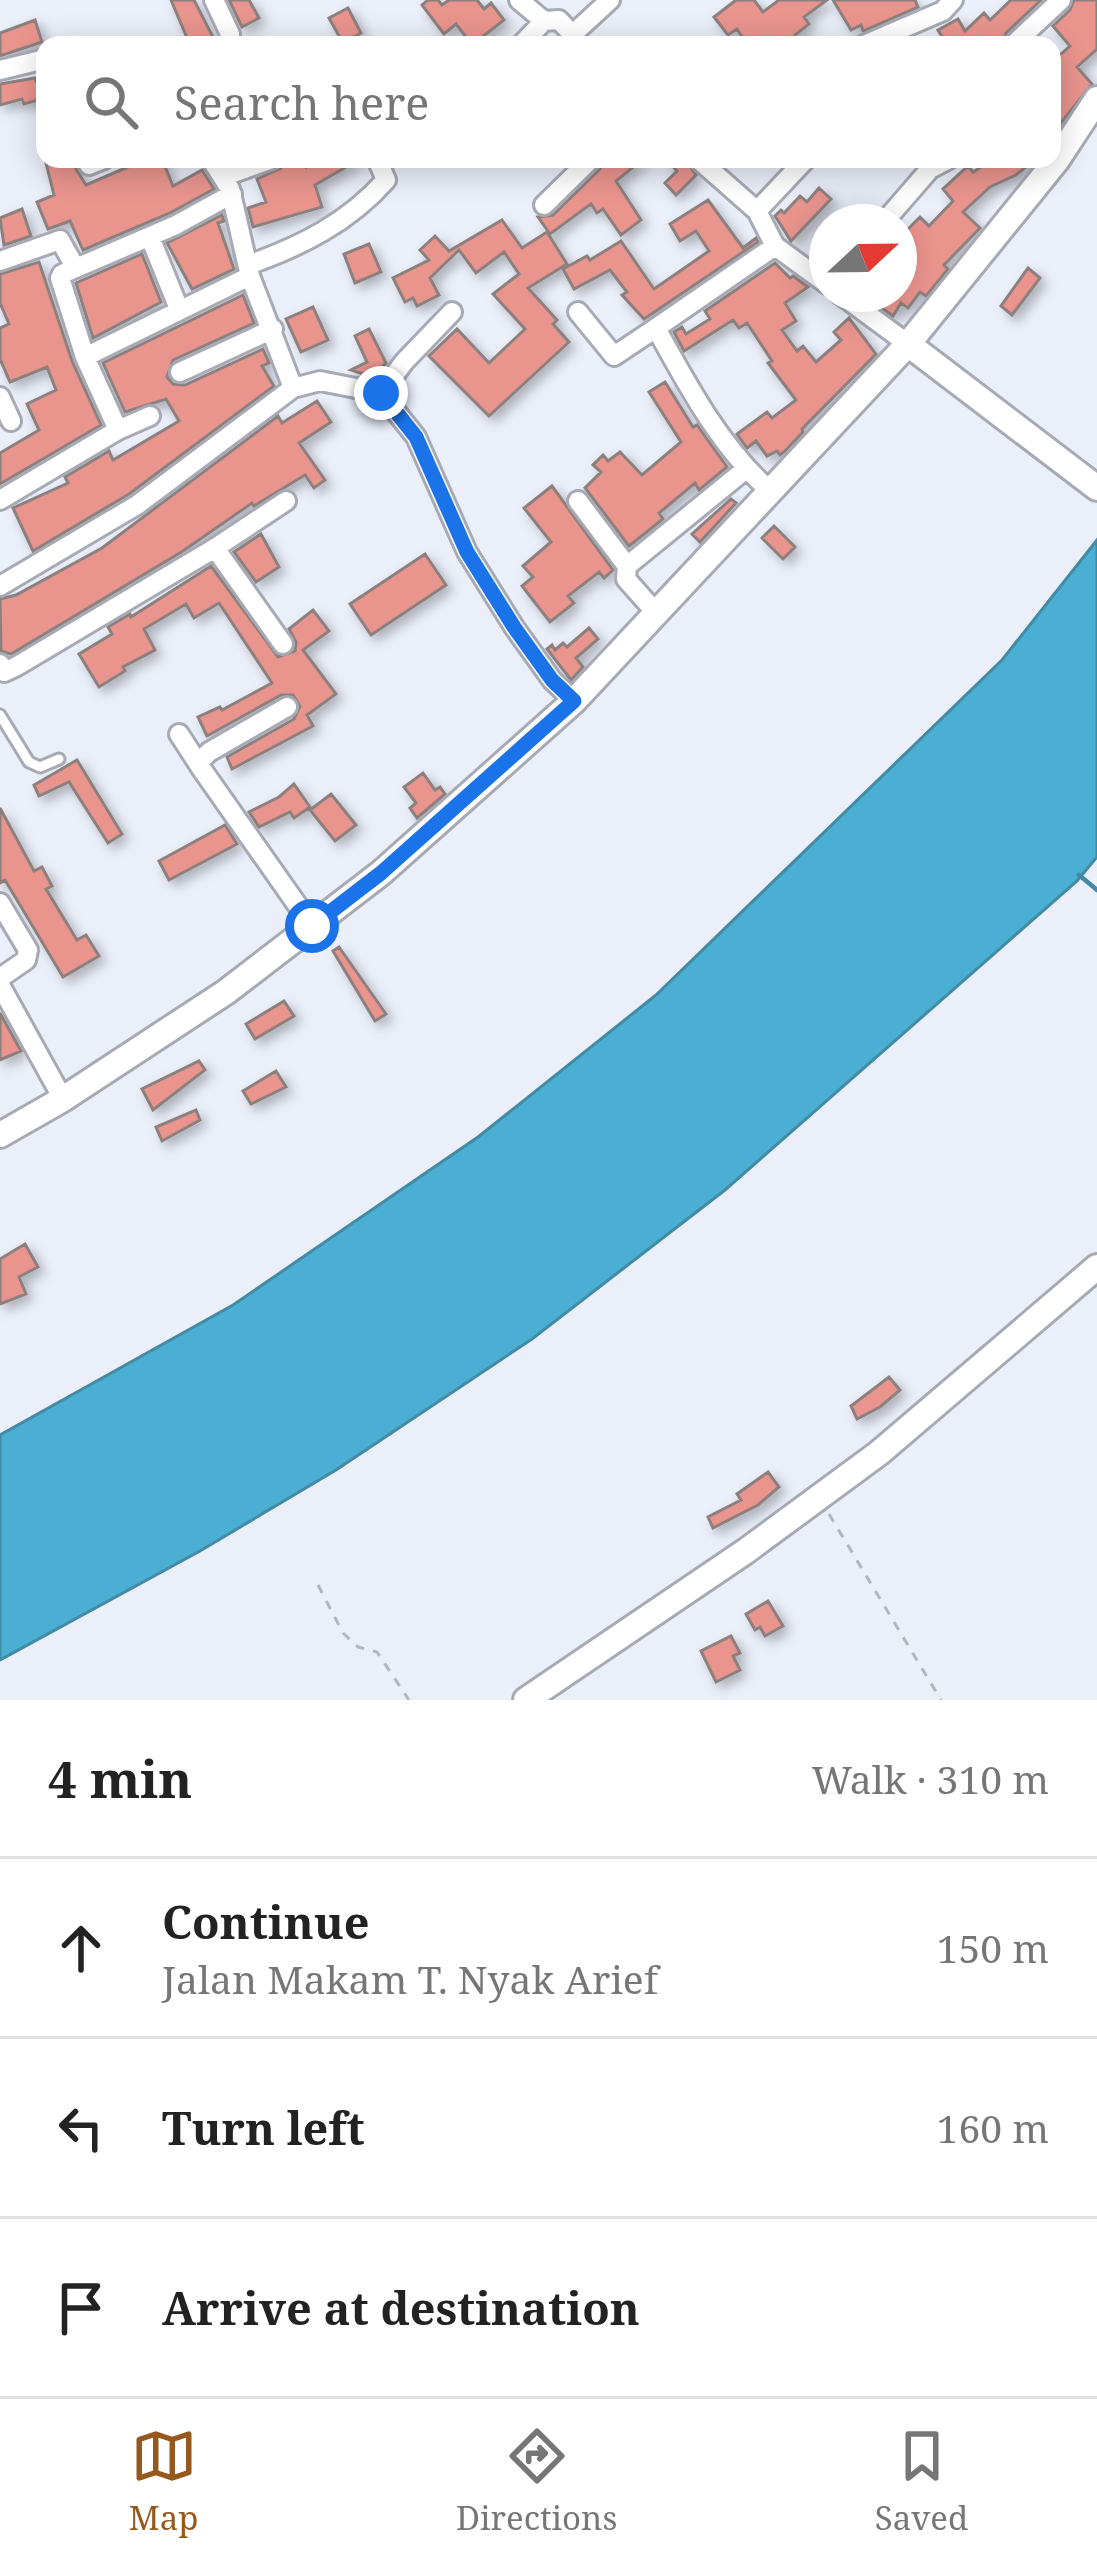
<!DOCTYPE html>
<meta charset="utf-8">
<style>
body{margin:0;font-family:"Noto Serif",serif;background:#f6f6f6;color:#222}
.compass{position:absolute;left:809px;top:204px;width:108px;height:108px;border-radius:50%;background:#fff;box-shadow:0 6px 30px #0003;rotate:68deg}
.stop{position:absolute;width:36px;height:36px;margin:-27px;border:9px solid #1a73e8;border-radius:50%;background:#fff}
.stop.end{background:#1a73e8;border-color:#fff;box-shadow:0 3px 12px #0008}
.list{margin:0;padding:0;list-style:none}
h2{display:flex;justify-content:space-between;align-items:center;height:156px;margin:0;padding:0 48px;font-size:51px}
h2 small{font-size:39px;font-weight:400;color:#767676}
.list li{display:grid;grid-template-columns:78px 1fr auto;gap:36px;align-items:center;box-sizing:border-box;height:180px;padding:0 48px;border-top:3px solid #e0e0e0}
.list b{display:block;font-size:45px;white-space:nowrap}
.list p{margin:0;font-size:39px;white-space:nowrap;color:#767676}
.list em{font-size:39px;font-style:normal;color:#767676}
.icon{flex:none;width:66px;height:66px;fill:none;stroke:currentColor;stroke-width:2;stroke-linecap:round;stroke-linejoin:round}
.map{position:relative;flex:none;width:1097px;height:1700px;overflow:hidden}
.search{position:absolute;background:#fff;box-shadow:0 6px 30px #0003;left:36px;right:36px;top:36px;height:132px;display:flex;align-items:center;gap:30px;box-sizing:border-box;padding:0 42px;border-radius:24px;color:#767676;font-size:45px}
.sheet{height:696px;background:#fff}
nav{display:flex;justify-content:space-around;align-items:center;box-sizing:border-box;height:168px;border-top:3px solid #e0e0e0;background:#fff;font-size:33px;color:#767676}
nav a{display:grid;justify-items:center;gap:6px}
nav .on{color:#96591d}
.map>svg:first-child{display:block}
.water{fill:#4aafd2;stroke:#438aa4;stroke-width:3}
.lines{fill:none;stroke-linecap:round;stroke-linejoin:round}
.stream{stroke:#438aa4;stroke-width:4.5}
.building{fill:#ea948e;stroke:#8c807e;stroke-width:3;filter:url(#shadow)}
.lane-casing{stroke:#a7aab4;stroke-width:15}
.street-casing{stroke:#a7aab4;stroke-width:24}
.secondary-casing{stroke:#a7aab4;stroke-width:30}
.path{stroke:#b2b6be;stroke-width:3;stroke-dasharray:9 9;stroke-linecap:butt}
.lane{stroke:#fff;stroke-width:9}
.street{stroke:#fff;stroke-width:18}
.secondary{stroke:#fff;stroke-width:24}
.route{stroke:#1a73e8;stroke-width:15}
</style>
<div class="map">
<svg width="1097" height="1700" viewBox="0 0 1097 1700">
<defs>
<filter id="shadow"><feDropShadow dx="5.5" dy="5.5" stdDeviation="6" flood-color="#0004"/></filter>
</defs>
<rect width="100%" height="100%" fill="#ebeffa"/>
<!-- water -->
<path class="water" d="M1097,540v317l-20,24 -352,309 -193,149 -196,131 -136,81 -200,109v-225l233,-130 245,-168 178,-142 346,-335z"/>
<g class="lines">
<!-- stream -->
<path class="stream" d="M1079,875l18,15"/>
</g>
<!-- building -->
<path class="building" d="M171,0h23l23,45h-27z
M229,0h20l10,18 -17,9z
M428,0h10l4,5 7,-5h28l7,9 7,-6 13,17 -32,25 -16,-21 -12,10 -22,-29z
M736,0h18l9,12 16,-12h48l-23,17 5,7 -14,11 8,10h-56l-10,-16 -9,6 -14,-18z
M833,0h82l3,7 -55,24 -2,-6 -10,5z
M1011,0h30l-35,33 -4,12h-55l-9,-15 20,-11 7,12 19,-18 6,7z
M1074,0h23v49l-20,18 15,17 -40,50v-72l18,-16 -17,-20 17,-16z
M348,8l13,25 -18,10 -14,-25z
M35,20l7,22 -42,14v-23z
M35,78l1,3 9,-3v20l-21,6 -2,-5 -22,6v-21z
M45,159h31v10l10,16 60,-26h16l11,27 29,-16 12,19 -44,24 -87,37 -13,-29 -22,8 -11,-27 17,-7z
M285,159h18l3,8 14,-8h40l-45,26 7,22 -69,20 -5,-19 18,-6 -9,-23 24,-11z
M604,159h39l-27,22 25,39 -20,15 -18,-26 -6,4 -6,-9 -41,30 -12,-17 15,-2 47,-46z
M666,159h19l11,16 -20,20 -11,-12 12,-12z
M994,159h42l-20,16 -26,12 -27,25 17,16 -36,37 4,4 -22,27 -6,-4 -12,16 -7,-5 -8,13 -30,-22h36v-56l21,-21 9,9 24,-25 -10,-12 25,-23 5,6z
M819,188l12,11 -40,42 -16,-25 6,-6 3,3 16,-17 7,6z
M708,200l35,48 13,-10 2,4 -114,77 -22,-24 5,-3 -17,-22 -36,19 -11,-20 24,-13 3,4 31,-19 33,48 55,-38 -13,-20 -16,10 -10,-17z
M22,209l9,27 -27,9 -4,-27z
M222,215l2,6 -6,2 16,46 -42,20 -25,-46z
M502,220l20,28 25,-16 20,32 -39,24 29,32 -4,4 16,18 -80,74 -60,-60 28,-27 32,34 36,-34 -32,-35 26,-20 -15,-22 -28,21 -17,-23 -29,28 9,17 -22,11 -4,-8 -8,4 -12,-24 36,-18 -9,-10 15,-14 14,15z
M369,244l12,28 -26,11 -11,-29z
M142,254l19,48 -68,36 -17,-55z
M39,262l33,99 29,64 -101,59v-31l39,-23 -12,-26 29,-14 -9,-23 -37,15 -10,-23v-31l9,-4 -9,-21v-29z
M775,263l15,15 3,-2 15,11 -23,16 11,18 -14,9 15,21 6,-5 13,16 25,-22 -7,-8 15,-14 27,36 -74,75 1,3 -19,20 -4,3 -3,-4 -10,5 -11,-15 -9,7 -10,-14 30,-22 5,6 24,-18 -28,-37 4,-2 -25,-38 -8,5 -6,-8 -49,31 -10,-19 8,-5 4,7 24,-15 -5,-8z
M1028,268l12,10 -28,37 -11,-9z
M243,295l11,28 -81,37 -6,17 6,7 12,1 78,-36 6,14 -7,3 12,20 -145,108 -96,57 -20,-43 55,-25 -3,-6 44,-26 4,9 66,-39 -13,-22 -41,13 -22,-49z
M313,307l15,33 -27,12 -15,-33z
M369,329l17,34 -14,14 -21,-7 16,-8 -12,-26z
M665,382l28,45 4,-2 30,42 -28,23 -4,-7 -36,30 4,6 -34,27 -44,-58 16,-16 -8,-7 10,-10 5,6 12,-9 22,23 39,-33 -32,-50z
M317,401l14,21 -32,21 26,37 -11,8 -9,-13 -51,31 -2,-3 -69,48 -172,103 -10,-3 -1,-52 16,-4 86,-47 176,-132 4,7z
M552,486l61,84 -9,8 -5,-6 -31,24 6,7 -24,19 -28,-36 11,-9 -10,-11 28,-24 -27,-34z
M731,499l5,4 -36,39 -8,-8z
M774,526l21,21 -12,12 -21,-21z
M261,534l18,33 -23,15 -22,-30z
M425,554l21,31 -75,50 -21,-31z
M211,566l67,91 17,-6 1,-9 -7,-13 24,-19 16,21 -26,19 33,44 -29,21 6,11 -81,43 -5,-12 67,-38 6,-13 -7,-11h-12l-74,41 -9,-19 22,-10 2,3 50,-27 -53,-80 -25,15 -8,-14 -42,25 11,21 -32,17 2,4 -26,16 -20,-33 33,-20 -4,-7 22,-13 1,3z
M589,628l9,11 -22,19 7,9 -12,13 -24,-31 5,-4 3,5 8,-7 4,4z
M77,760l45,74 -14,9 -39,-61 -30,14 -5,-11z
M423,773l12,17 5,-3 5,7 -28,24 -7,-10 6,-5 -12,-16z
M294,784l16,23 -16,11 -4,-6 -31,15 -10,-15 30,-15z
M331,794l25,31 -21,16 -25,-31z
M0,808l34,63 8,-4 10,19 -6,3 31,51 9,-5 13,21 -36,21 -58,-97 -5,3z
M225,825l12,19 -68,36 -10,-19z
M339,947l47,67 -11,7 -42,-70z
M284,1001l10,15 -39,23 -9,-15z
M0,1013l21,38 -21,9z
M199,1061l6,9 -52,40 -11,-21z
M276,1071l10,16 -35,17 -8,-13z
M196,1110l4,10 -38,21 -6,-14z
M25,1244l13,23 -19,10 7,17 -26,10v-45z
M889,1377l11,13 -20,17 -23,12 -6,-13z
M768,1472l11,15 -21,18 -45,23 -5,-11 33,-17 -4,-6z
M768,1601l15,25 -18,10 -5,-9 -5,3 -9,-16z
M731,1636l9,17 -7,3 7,14 -24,12 -15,-31z"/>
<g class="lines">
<!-- lane casing -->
<g class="lane-casing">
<path id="lane" d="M0,715l29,47 11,5 19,-8"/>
</g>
<!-- street casing -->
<g class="street-casing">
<path id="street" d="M214,0l16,34
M519,0l25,21 15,-1 23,25
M572,35l38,-35
M1015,43l46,-43
M521,45l23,-24
M864,45l79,-34 10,-11
M0,70l45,-11
M211,159l19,30 20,87 43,112
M698,159l59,52 18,35 52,38
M89,165l15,-6
M225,176l47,-17
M544,205l47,-46
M757,211l49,-52
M884,222l46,-53 19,-10
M150,237l29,72
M0,261l60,-21 15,27
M248,265c53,-19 100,-42 138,-85l-9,-21
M840,294l68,50
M578,312l36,44 42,-28
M85,357l165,-81
M180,372l93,-43
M381,393l23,-31 48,-50
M0,397l11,24
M118,430l32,-14
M769,490c-50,-45 -81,-104 -113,-162l119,-82
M0,500l118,-70 -33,-73 -25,-79 2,-4 114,-49 56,-31
M578,501l49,65 -1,13 31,35
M215,548l68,96
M627,566l119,-97
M0,586l137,-81 156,-117 27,-7 61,12 35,44 51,115 47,75 38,53 22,21
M0,664l4,8 13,-6 198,-118 71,-47
M287,707l-78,45 -9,9 1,7 111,158
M179,734l22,34
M0,903l28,47 -2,10 -26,18
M0,985l63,114"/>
</g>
<!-- secondary casing -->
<g class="secondary-casing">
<path id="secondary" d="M908,344l189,144
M0,1135l63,-36 163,-107 155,-119 193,-172 334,-357 149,-184 40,-61
M526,1700l220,-149 133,-98 218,-186"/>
</g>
<!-- path -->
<path class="path" d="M829,1514l112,186
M318,1585l25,48 15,14 19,5 32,48"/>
<!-- lane -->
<use href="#lane" class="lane"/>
<!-- street -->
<use href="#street" class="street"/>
<!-- secondary -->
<use href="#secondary" class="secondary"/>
</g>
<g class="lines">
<!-- route -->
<path class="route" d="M312,926l69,-53 193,-172 -22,-21 -38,-53 -47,-75 -51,-115 -35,-44"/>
</g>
</svg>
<svg class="compass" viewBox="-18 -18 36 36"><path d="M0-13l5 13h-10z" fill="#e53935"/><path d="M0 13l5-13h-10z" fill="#767676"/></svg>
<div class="stop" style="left:312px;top:926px"></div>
<div class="stop end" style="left:381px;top:393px"></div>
<div class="search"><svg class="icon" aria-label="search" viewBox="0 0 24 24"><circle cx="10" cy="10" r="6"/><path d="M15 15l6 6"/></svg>Search here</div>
</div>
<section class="sheet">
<h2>4 min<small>Walk · 310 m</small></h2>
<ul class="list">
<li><svg class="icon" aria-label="ahead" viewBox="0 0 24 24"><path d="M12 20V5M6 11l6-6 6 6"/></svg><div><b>Continue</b><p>Jalan Makam T. Nyak Arief</p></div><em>150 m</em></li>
<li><svg class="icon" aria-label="left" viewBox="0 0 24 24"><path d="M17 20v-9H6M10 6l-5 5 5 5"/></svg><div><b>Turn left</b></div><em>160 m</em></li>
<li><svg class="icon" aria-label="arrive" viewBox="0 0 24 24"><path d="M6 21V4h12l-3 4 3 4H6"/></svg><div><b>Arrive at destination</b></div></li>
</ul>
</section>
<nav>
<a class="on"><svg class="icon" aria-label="map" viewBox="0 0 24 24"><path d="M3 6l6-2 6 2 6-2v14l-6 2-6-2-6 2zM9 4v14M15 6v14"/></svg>Map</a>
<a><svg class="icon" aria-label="directions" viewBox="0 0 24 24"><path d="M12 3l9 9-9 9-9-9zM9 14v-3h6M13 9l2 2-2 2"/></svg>Directions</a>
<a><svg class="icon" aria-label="saved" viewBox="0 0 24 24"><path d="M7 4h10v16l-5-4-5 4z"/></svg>Saved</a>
</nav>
